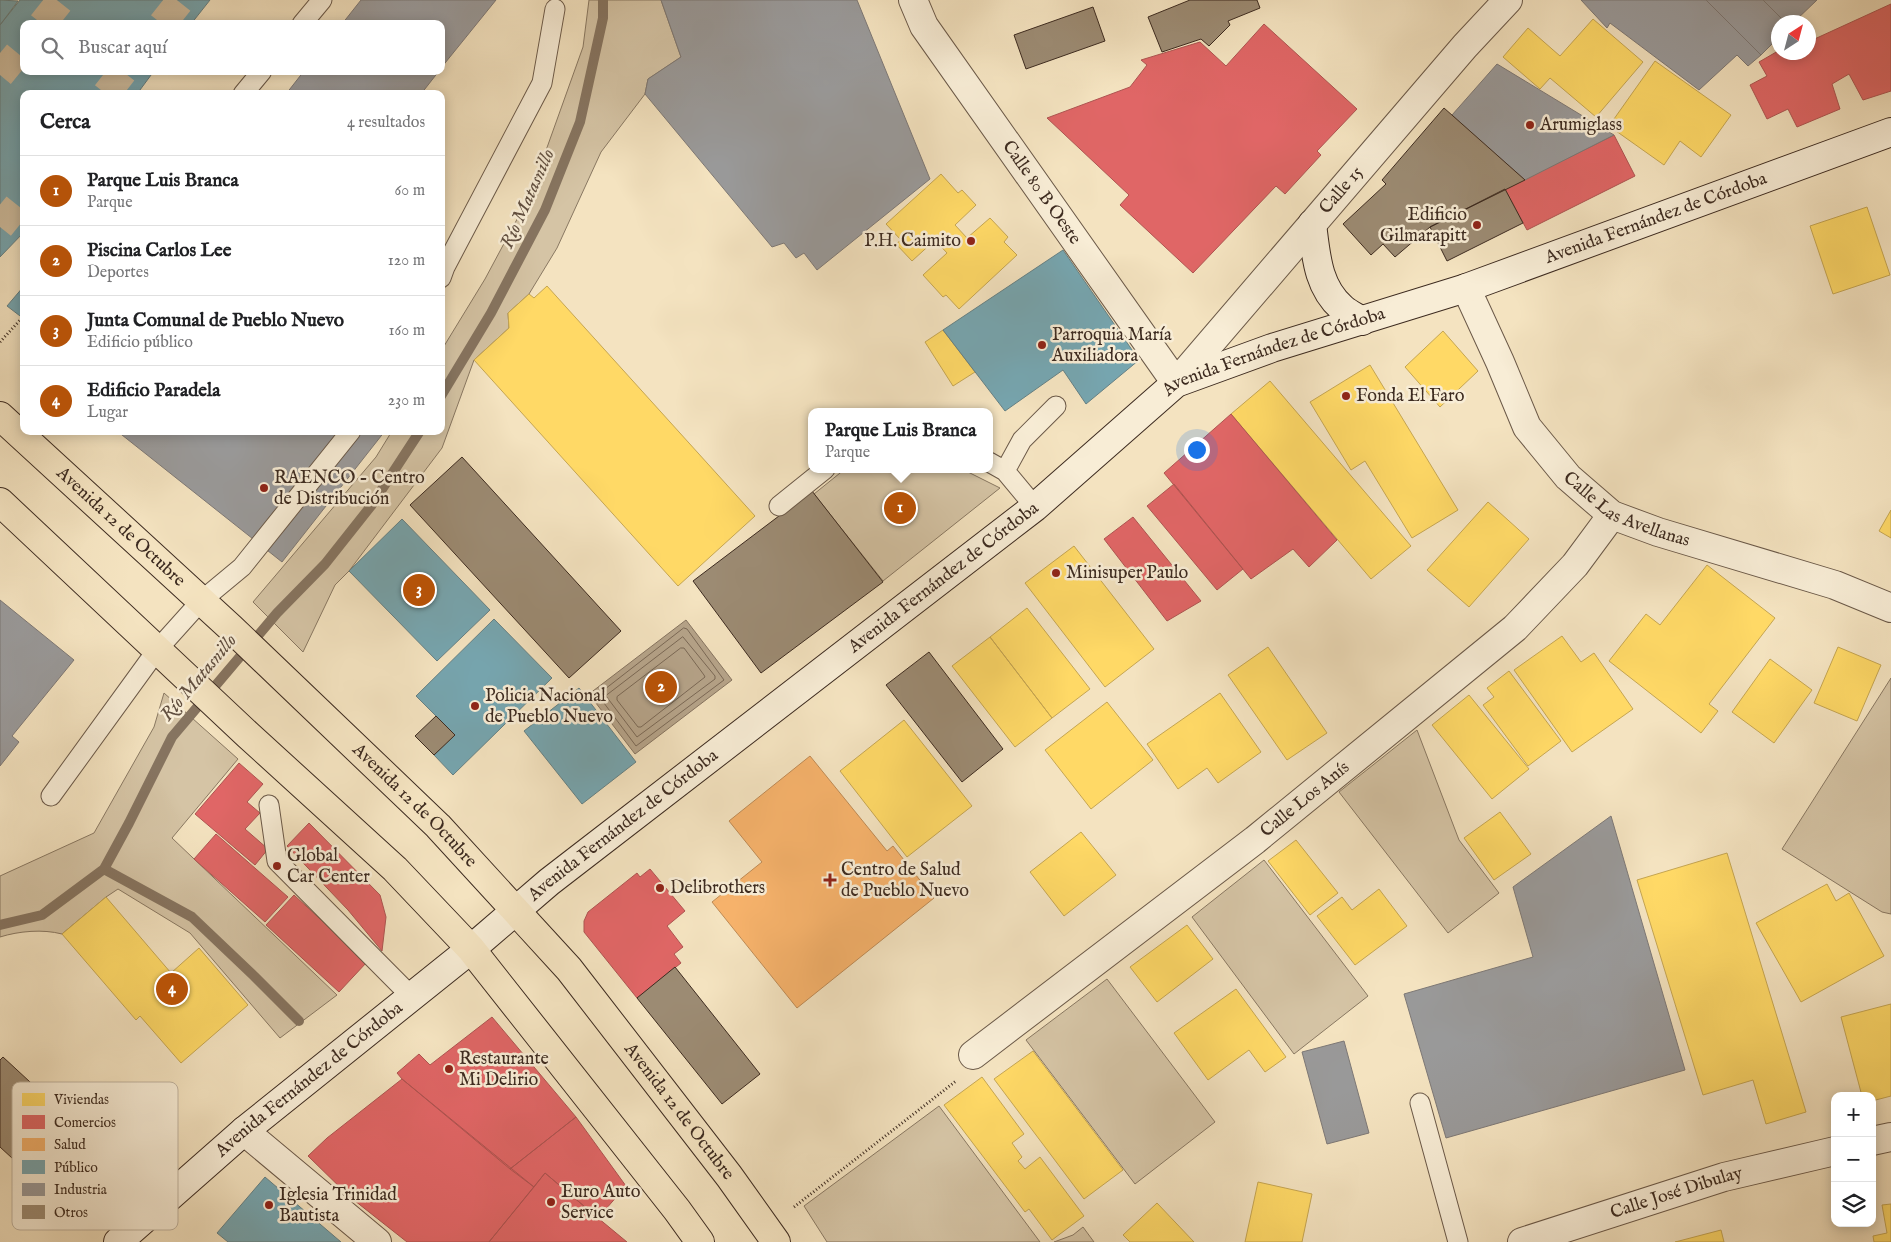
<!DOCTYPE html>
<html lang="es">
<meta charset="utf-8">
<style>
body{margin:0;font-family:"IM FELL English",serif;background:#f2f2f2;color:#202124}
.controls{position:absolute;right:15px;bottom:15px;display:grid;overflow:hidden;border-radius:10px;box-shadow:0 2px 12px #0003}
.controls button{width:45px;height:45px;display:grid;place-items:center;padding:0;border:0;border-bottom:1px solid #e0e0e0;background:#fff;color:#202124;font:25px sans-serif}
.compass{position:absolute;left:1771px;top:15px;width:45px;height:45px;border-radius:50%;background:#fff;box-shadow:0 2px 12px #0003;rotate:36deg}
.you{position:absolute;left:1196px;top:449px;width:18px;height:18px;margin:-12px;border:4px solid #fff;border-radius:50%;background:#1a73e8;box-shadow:0 0 0 8px #1a73e833}
.badge{display:grid;place-items:center;width:32px;height:32px;border-radius:50%;background:#b45309;color:#fff;font-size:16px;font-weight:700}
.pin{position:absolute;translate:-50% -50%;border:2px solid #fff;box-shadow:0 1px 5px #0006}
.popup{position:absolute;left:808px;top:408px;width:185px;height:65px;box-sizing:border-box;display:grid;place-content:center;border-radius:10px;background:#fff;filter:drop-shadow(0 1px 4px #0005);font-size:16px;white-space:nowrap;color:#757577}
.popup b{font-size:19px;color:#202124}
.popup::after{content:'';position:absolute;left:50%;top:100%;margin-left:-10px;border:10px solid transparent;border-top-color:#fff}
.list{margin:0;padding:0;list-style:none}
h2{display:flex;justify-content:space-between;align-items:center;height:65px;margin:0;padding:0 20px;font-size:21px}
h2 small{font-size:16px;font-weight:400;color:#757577}
.list li{display:grid;grid-template-columns:32px 1fr auto;gap:15px;align-items:center;box-sizing:border-box;height:70px;padding:0 20px;border-top:1px solid #e0e0e0}
.list b{display:block;font-size:19px;white-space:nowrap}
.list p{margin:0;font-size:16px;white-space:nowrap;color:#757577}
.list em{font-size:16px;font-style:normal;color:#757577}
.icon{flex:none;width:28px;height:28px;fill:none;stroke:currentColor;stroke-width:2;stroke-linecap:round;stroke-linejoin:round}
.map{position:relative;flex:none;width:1891px;height:1242px;overflow:hidden}
.search{position:absolute;background:#fff;box-shadow:0 2px 12px #0003;left:20px;top:20px;width:425px;height:55px;display:flex;align-items:center;gap:12px;box-sizing:border-box;padding:0 18px;border-radius:10px;color:#757577;font-size:19px}
.panel{position:absolute;background:#fff;box-shadow:0 2px 12px #0003;left:20px;top:90px;width:425px;height:345px;border-radius:10px}
.map>svg:first-child{display:block}
.green{fill:#d5c4a5;stroke:#897862}
.water{fill:#b6a48a;stroke:#867460}
.homes{fill:#ffd966;stroke:#c5a551}
.shops{fill:#e06666;stroke:#af5451}
.health{fill:#f6b26b;stroke:#be8a54}
.public{fill:#76a5af;stroke:#658084}
.industry{fill:#999;stroke:#7d7875}
.lines{fill:none;stroke-linecap:round;stroke-linejoin:round}
.shore{stroke:#7a6855;stroke-width:1}
.stream{stroke:#867460;stroke-width:10}
.building{fill:#9c8b73;stroke:#3d2b20}
.primary-tunnel{stroke:#cfbea0;stroke-width:28;stroke-dasharray:28 14;stroke-linecap:butt}
.lane-casing{stroke:#6b5948;stroke-width:21}
.street-casing{stroke:#6b5948;stroke-width:30}
.secondary-casing{stroke:#3d2b20;stroke-width:30}
.primary-casing{stroke:#3d2b20;stroke-width:30}
.path{stroke:#3d2b20;stroke-width:3;stroke-dasharray:1 2.5;stroke-linecap:butt}
.lane{stroke:#f8edd6;stroke-width:19}
.street{stroke:#f8edd6;stroke-width:28}
.secondary{stroke:#f8edd6;stroke-width:28}
.primary{stroke:#f4e3c0;stroke-width:28}
.poi-dot{fill:#8f2418;stroke:#f8edd6;stroke-width:2}
.labels{text-anchor:middle;dominant-baseline:central;stroke-width:5;stroke-linejoin:round;paint-order:stroke}
.poi-label{font-size:18px;fill:#3d2b20;stroke:#f8edd6;text-anchor:start}
.street-label{font-size:18px;fill:#3d2b20;stroke:#f8edd6}
.water-label{font-size:19px;font-style:italic;fill:#614f40;stroke:#f8edd6}
.key{fill:#f8edd6;stroke:#c0b39f;stroke-width:1}
.key-label{font-size:14px;fill:#3d2b20}
</style>
<div class="map">
<svg width="1891" height="1242" viewBox="0 0 1891 1242">
<rect width="100%" height="100%" fill="#f4e3c0"/>
<filter id="stains"><feTurbulence type="fractalNoise" baseFrequency=".004" numOctaves="4"/><feColorMatrix values="0 0 0 0 .2 0 0 0 0 .09 0 0 0 0 .02 0 0 0 .5 -.17"/></filter>
<radialGradient id="worn" r=".72"><stop offset=".6" stop-color="#630" stop-opacity="0"/><stop offset="1" stop-color="#630" stop-opacity=".3"/></radialGradient>
<!-- green -->
<path class="green" d="M589,0h72l20,57 -33,22 -3,15 -44,58 -44,96 -28,46 -21,19 1,15 -35,32 -32,88 -93,123 -14,14 -32,67 -50,-50 123,-145 16,-26h49v-80l44,-72 45,-84 53,-148z
M845,469h117l38,19 -117,93 -69,-87z
M1891,678v236l-9,-2 -100,-63z
M164,693l74,66 -66,79 165,157 -57,43 -90,-105 -72,-44 -12,8 -44,37c-19,-5 -43,-3 -62,3v-61l94,-43 60,-106z
M1417,730l42,110 40,53 -51,40 -109,-141z
M1264,860l104,136 -74,58 -102,-137z
M1107,979l108,143 -80,62 -109,-144z
M939,1106l101,136h-213l-23,-36z
M1083,1227l11,15h-40l19,-7z"/>
<!-- water -->
<path class="water" d="M686,620l46,60 -97,74 -46,-60z"/>
<!-- homes -->
<path class="homes" d="M1593,19l50,43 -47,55 -46,-39 -10,11 -37,-32 25,-29 32,28z
M1655,61l76,54 -30,42 -21,-16 -16,24 -55,-39z
M941,174l17,19 4,-3 14,15 -21,20 12,13 23,-20 18,19 -4,5 13,13 -58,54 -13,-14 -3,2 -20,-22 24,-22 -12,-13 -23,21 -16,-17 5,-4 -15,-16z
M1867,207l23,68 -57,19 -23,-68z
M547,286l208,230 -77,70 -204,-226 35,-32 -1,-15 21,-19 5,4z
M943,330l32,42 -22,14 -28,-44z
M1443,331l35,40 -38,36 -35,-40z
M1370,365l88,145 -46,28 -47,-77 -14,9 -41,-68z
M1270,381l141,165 -40,33 -140,-165z
M1488,502l41,37 -60,68 -42,-37z
M1891,510v28l-12,-7z
M1074,546l80,103 -49,38 -80,-104z
M1707,565l68,53 -66,86 9,7 -17,22 -92,-72 37,-47 14,11z
M1027,608l63,81 -38,29 -62,-81z
M1562,636l19,26 13,-9 39,56 -61,43 -58,-82z
M990,637l62,81 -37,29 -63,-81z
M1268,647l59,86 -40,27 -59,-85z
M1838,647l43,18 -24,56 -43,-18z
M1770,659l42,31 -38,53 -42,-31z
M1509,671l52,70 -33,25 -45,-61 11,-8 -7,-9z
M1220,693l41,59 -43,31 -11,-15 -29,21 -31,-45z
M1469,695l60,74 -37,30 -60,-74z
M1107,702l46,58 -62,49 -46,-59z
M904,720l68,86 -65,51 -67,-86z
M1500,812l31,42 -37,26 -30,-42z
M1081,832l35,43 -52,41 -34,-44z
M1296,840l42,53 -28,22 -42,-54z
M1727,853l79,259 -40,12 -13,-44 -50,15 -66,-215z
M1827,884l9,17 13,-8 35,63 -83,46 -45,-79z
M1379,889l28,37 -52,39 -38,-49 25,-19 10,13z
M106,897l65,76 28,-25 49,57 -67,58 -41,-47 -4,4 -74,-86z
M1187,925l26,34 -56,43 -27,-35z
M1236,989l50,68 -21,15 -16,-22 -41,30 -34,-47z
M1891,1004v92l-19,5v-5h-10l-21,-79z
M1033,1051l90,119 -39,29 -90,-120z
M982,1077l42,57 -12,9 10,14 -4,4 7,8 15,-12 44,59 -32,24 -23,-31 -4,3 -81,-107z
M1258,1182l54,12 -10,48h-57z
M1157,1203l37,39h-64l-7,-7z
M1891,1204v38h-17l-1,-6 14,-3 -5,-28z
M1721,1230l3,12h-49l4,-1z"/>
<!-- shops -->
<path class="shops" d="M1891,4v87l-28,9 -14,-26 -17,10 8,25 -43,18 -9,-18 -21,10 -17,-34 17,-9 -8,-14 19,-11 30,1v-10z
M1264,24l93,85 -40,42 4,4 -36,39 -9,-8 -83,87 -73,-68 9,-10 -82,-77 83,-31 17,-22 -6,-5 59,-18 26,24z
M1614,135l21,41 -108,54 -22,-41z
M1231,414l106,126 -28,27 -16,-18 -42,30 -87,-106z
M1174,484l69,85 -26,21 -70,-84z
M1133,517l68,84 -34,20 -63,-82z
M239,763l24,21 -16,18 13,11 -15,16 23,20 -13,16 -60,-51z
M309,823l71,72 6,22 -4,34 -34,-41 -61,-64z
M216,834l72,63 -23,25 -71,-63z
M650,869l35,42 -18,15 16,21 -9,7 7,9 -44,35 -53,-66v-11l4,-9 49,-39 3,4z
M294,895l73,67 -28,30 -73,-67z
M492,1017l84,100 -66,52 -108,-90 -5,-6 22,-19 11,11z
M402,1079l132,108 -45,55h-82l-57,-45 -42,-41 19,-18z
M576,1117l50,69 -28,32 -53,-45 -11,14 -24,-18z
M545,1173l53,45 29,24h-138z"/>
<!-- health -->
<path class="health" d="M810,756l77,95 6,-5 41,52 -137,110 -85,-106 50,-40 -33,-41z"/>
<!-- public -->
<path class="public" d="M0,0l18,1 -18,24z
M20,0h190l-19,24h-167v47h130l-17,23h-113v138l-24,25v-232z
M1063,250l76,110 -53,44 -23,-34 -58,41 -62,-81z
M24,286v33l-17,-13z
M402,519l88,91 -53,51 -88,-90z
M494,619l58,59 -99,97 -19,-20 21,-20 -39,-39z
M579,688l57,74 -54,42 -58,-73z
M265,1177l76,65h-113l-11,-9z"/>
<!-- industry -->
<path class="industry" d="M361,0h135l-55,68v-44h-99z
M661,0h196l73,179 -113,91 -13,-17 -8,5 -12,-15 -12,4 -127,-153 3,-15 33,-22z
M1581,0h125l55,55 -13,11 -11,-11 -38,35 -89,-67 -3,5z
M1706,0h57l22,22h-7v16l-17,17z
M1763,0h54l-23,22h-9z
M1497,64l117,71 -89,45 -73,-65z
M304,71h135l-18,23h-135z
M117,431h268l-103,131z
M0,600l74,60 -62,76 7,6 -19,24z
M1611,816l74,254 -239,68 -42,-144 129,-37 -20,-70z
M1344,1041l25,92 -42,11 -25,-92z"/>
<g class="lines">
<!-- shore -->
<path class="shore" d="M684,628l3,1 37,51 -88,66 -38,-51z
M683,637l32,39v3l-78,58 -31,-41z
M681,648h3l20,27 1,2 -64,50h-3l-21,-27v-3z"/>
<!-- stream -->
<path class="stream" d="M441,396l50,-83 54,-103 35,-88 23,-104v-18
M104,869l88,48 62,59 45,45
M0,925l42,-10 62,-46 25,-46 43,-86 105,-124 48,-49 46,-58 49,-75"/>
</g>
<!-- building -->
<path class="building" d="M1190,0h67l3,8 -32,13 2,4 -21,21 -8,-7 -39,13 -14,-35z
M1093,7l12,34 -79,28 -12,-34z
M1444,108l81,72 -95,47 -35,30 -12,-13 -12,11 -28,-31 43,-40 -4,-4z
M1505,189l18,34 -76,38 -17,-34z
M462,457l159,174 -52,47 -159,-173z
M812,491l71,91 -122,91 -68,-92z
M929,652l74,97 -41,33 -76,-97z
M436,716l19,19 -21,20 -19,-19z
M675,967l85,107 -38,30 -85,-106z
M3,1057l93,86 -46,50 -50,-46v-87z"/>
<g class="lines">
<!-- primary-tunnel -->
<path class="primary-tunnel" d="M42,24l19,-24
M162,24l19,-24
M0,75l24,-29
M106,94l18,-23
M0,227l24,-30"/>
<!-- lane casing -->
<g class="lane-casing">
<path id="lane" d="M302,24l20,-24
M243,94l19,-23
M441,278l4,-11 97,-184 13,-74
M989,462l16,9 30,36
M1005,471l17,-31 34,-34
M779,506l46,-37
M51,796l106,-146 44,-49 41,-34 109,-136
M269,805l8,56 134,135
M1420,1103l38,139"/>
</g>
<!-- street casing -->
<g class="street-casing">
<g id="street">
<path id="s1" d="M913,0l11,26 252,357 289,-337 43,-46"/>
<path id="s2" d="M1466,288l34,74 27,65 41,50 44,38 46,17 177,53 56,23"/>
<path id="s3" d="M973,1055l282,-215 260,-212 60,-63 37,-50"/>
<path d="M244,1131l133,111"/>
<path d="M1872,1141l19,-4"/>
<path id="s4" d="M1522,1242l202,-65 111,-26"/>
</g>
</g>
<!-- secondary casing -->
<g class="secondary-casing">
<g id="secondary">
<path d="M1312,224c4,30 5,62 30,84 5,5 14,9 20,13"/>
<path id="s5" d="M118,1242l126,-111 227,-182 78,-67 486,-375 141,-124 96,-35 194,-60 425,-156"/>
</g>
</g>
<!-- primary casing -->
<g class="primary-casing">
<g id="primary">
<path id="s6" d="M0,416l231,212 207,198 131,143 160,207 47,66"/>
<path d="M0,502l248,233 147,134 76,80 206,261 23,32"/>
</g>
</g>
<!-- path -->
<path class="path" d="M0,342l22,-24
M794,1207l162,-126"/>
<!-- lane -->
<use href="#lane" class="lane"/>
<!-- street -->
<use href="#street" class="street"/>
<!-- secondary -->
<use href="#secondary" class="secondary"/>
<!-- primary -->
<use href="#primary" class="primary"/>
</g>
<!-- markers -->
<g class="poi-dot">
<circle cx="1530" cy="125" r="5"/>
<circle cx="1477" cy="225" r="5"/>
<circle cx="971" cy="241" r="5"/>
<circle cx="1042" cy="345" r="5"/>
<circle cx="1346" cy="396" r="5"/>
<circle cx="264" cy="488" r="5"/>
<circle cx="1056" cy="573" r="5"/>
<circle cx="475" cy="706" r="5"/>
<circle cx="277" cy="866" r="5"/>
<path d="M827.5 872.5h5v5h5v5h-5v5h-5v-5h-5v-5h5z"/>
<circle cx="660" cy="888" r="5"/>
<circle cx="449" cy="1069" r="5"/>
<circle cx="551" cy="1202" r="5"/>
<circle cx="269" cy="1205" r="5"/>
</g>
<g class="labels">
<!-- poi labels -->
<g class="poi-label">
<text x="1540" y="125">Arumiglass</text>
<text x="1467" y="215" text-anchor="end">Edificio<tspan x="1467" dy="21">Gilmarapitt</tspan></text>
<text x="961" y="241" text-anchor="end">P.H. Caimito</text>
<text x="1052" y="335">Parroquia María<tspan x="1052" dy="21">Auxiliadora</tspan></text>
<text x="1356" y="396">Fonda El Faro</text>
<text x="274" y="478">RAENCO - Centro<tspan x="274" dy="21">de Distribución</tspan></text>
<text x="1066" y="573">Minisuper Paulo</text>
<text x="485" y="696">Policia Nacional<tspan x="485" dy="21">de Pueblo Nuevo</tspan></text>
<text x="287" y="856">Global<tspan x="287" dy="21">Car Center</tspan></text>
<text x="841" y="870">Centro de Salud<tspan x="841" dy="21">de Pueblo Nuevo</tspan></text>
<text x="670" y="888">Delibrothers</text>
<text x="459" y="1059">Restaurante<tspan x="459" dy="21">Mi Delirio</tspan></text>
<text x="561" y="1192">Euro Auto<tspan x="561" dy="21">Service</tspan></text>
<text x="279" y="1195">Iglesia Trinidad<tspan x="279" dy="21">Bautista</tspan></text>
</g>
<!-- street labels -->
<g class="street-label">
<text stroke="none"><textPath href="#s1" startOffset="719">Calle 15</textPath></text>
<text stroke="none"><textPath href="#s1" startOffset="232">Calle 80 B Oeste</textPath></text>
<text stroke="none"><textPath href="#s5" startOffset="1871">Avenida Fernández de Córdoba</textPath></text>
<text stroke="none"><textPath href="#s5" startOffset="1466">Avenida Fernández de Córdoba</textPath></text>
<text stroke="none"><textPath href="#s2" startOffset="285">Calle Las Avellanas</textPath></text>
<text stroke="none"><textPath href="#s6" startOffset="164">Avenida 12 de Octubre</textPath></text>
<text stroke="none"><textPath href="#s5" startOffset="1060">Avenida Fernández de Córdoba</textPath></text>
<text stroke="none"><textPath href="#s3" startOffset="419">Calle Los Anís</textPath></text>
<text stroke="none"><textPath href="#s6" startOffset="569">Avenida 12 de Octubre</textPath></text>
<text stroke="none"><textPath href="#s5" startOffset="655">Avenida Fernández de Córdoba</textPath></text>
<text stroke="none"><textPath href="#s5" startOffset="251">Avenida Fernández de Córdoba</textPath></text>
<text stroke="none"><textPath href="#s6" startOffset="974">Avenida 12 de Octubre</textPath></text>
<text stroke="none"><textPath href="#s4" startOffset="162">Calle José Dibulay</textPath></text>
</g>
<!-- water labels -->
<g class="water-label">
<text transform="translate(528 199) rotate(-66)">Río Matasnillo</text>
<text transform="translate(199 678) rotate(-50)">Río Matasnillo</text>
</g>
</g>
<!-- legend -->
<rect x="12" y="1082" width="166" height="148" rx="8" class="key"/>
<rect x="22" y="1093" width="23" height="13" fill="#ffd966"/>
<rect x="22" y="1115" width="23" height="14" fill="#e06666"/>
<rect x="22" y="1138" width="23" height="13" fill="#f6b26b"/>
<rect x="22" y="1160" width="23" height="14" fill="#76a5af"/>
<rect x="22" y="1183" width="23" height="13" fill="#999"/>
<rect x="22" y="1205" width="23" height="14" fill="#9c8b73"/>
<g class="key-label">
<text x="54" y="1104">Viviendas</text>
<text x="54" y="1127">Comercios</text>
<text x="54" y="1149">Salud</text>
<text x="54" y="1172">Público</text>
<text x="54" y="1194">Industria</text>
<text x="54" y="1217">Otros</text>
</g>
<rect width="100%" height="100%" filter="url(#stains)"/>
<rect width="100%" height="100%" fill="url(#worn)"/>
</svg>
<div class="controls">
<button>+</button>
<button>−</button>
<button><svg class="icon" aria-label="layers" viewBox="0 0 24 24"><path d="M12 4l9 5-9 5-9-5zM3 14l9 5 9-5"/></svg></button>
</div>
<svg class="compass" viewBox="-18 -18 36 36"><path d="M0-13l5 13h-10z" fill="#e53935"/><path d="M0 13l5-13h-10z" fill="#757577"/></svg>
<div class="you"></div>
<div class="pin badge" style="left:900px;top:508px">1</div>
<div class="popup"><b>Parque Luis Branca</b>Parque</div>
<div class="pin badge" style="left:661px;top:687px">2</div>
<div class="pin badge" style="left:419px;top:590px">3</div>
<div class="pin badge" style="left:172px;top:989px">4</div>
<div class="search"><svg class="icon" aria-label="search" viewBox="0 0 24 24"><circle cx="10" cy="10" r="6"/><path d="M15 15l6 6"/></svg>Buscar aquí</div>
<section class="panel">
<h2>Cerca<small>4 resultados</small></h2>
<ul class="list">
<li><span class="badge">1</span><div><b>Parque Luis Branca</b><p>Parque</p></div><em>60 m</em></li>
<li><span class="badge">2</span><div><b>Piscina Carlos Lee</b><p>Deportes</p></div><em>120 m</em></li>
<li><span class="badge">3</span><div><b>Junta Comunal de Pueblo Nuevo</b><p>Edificio público</p></div><em>160 m</em></li>
<li><span class="badge">4</span><div><b>Edificio Paradela</b><p>Lugar</p></div><em>230 m</em></li>
</ul>
</section>
</div>
